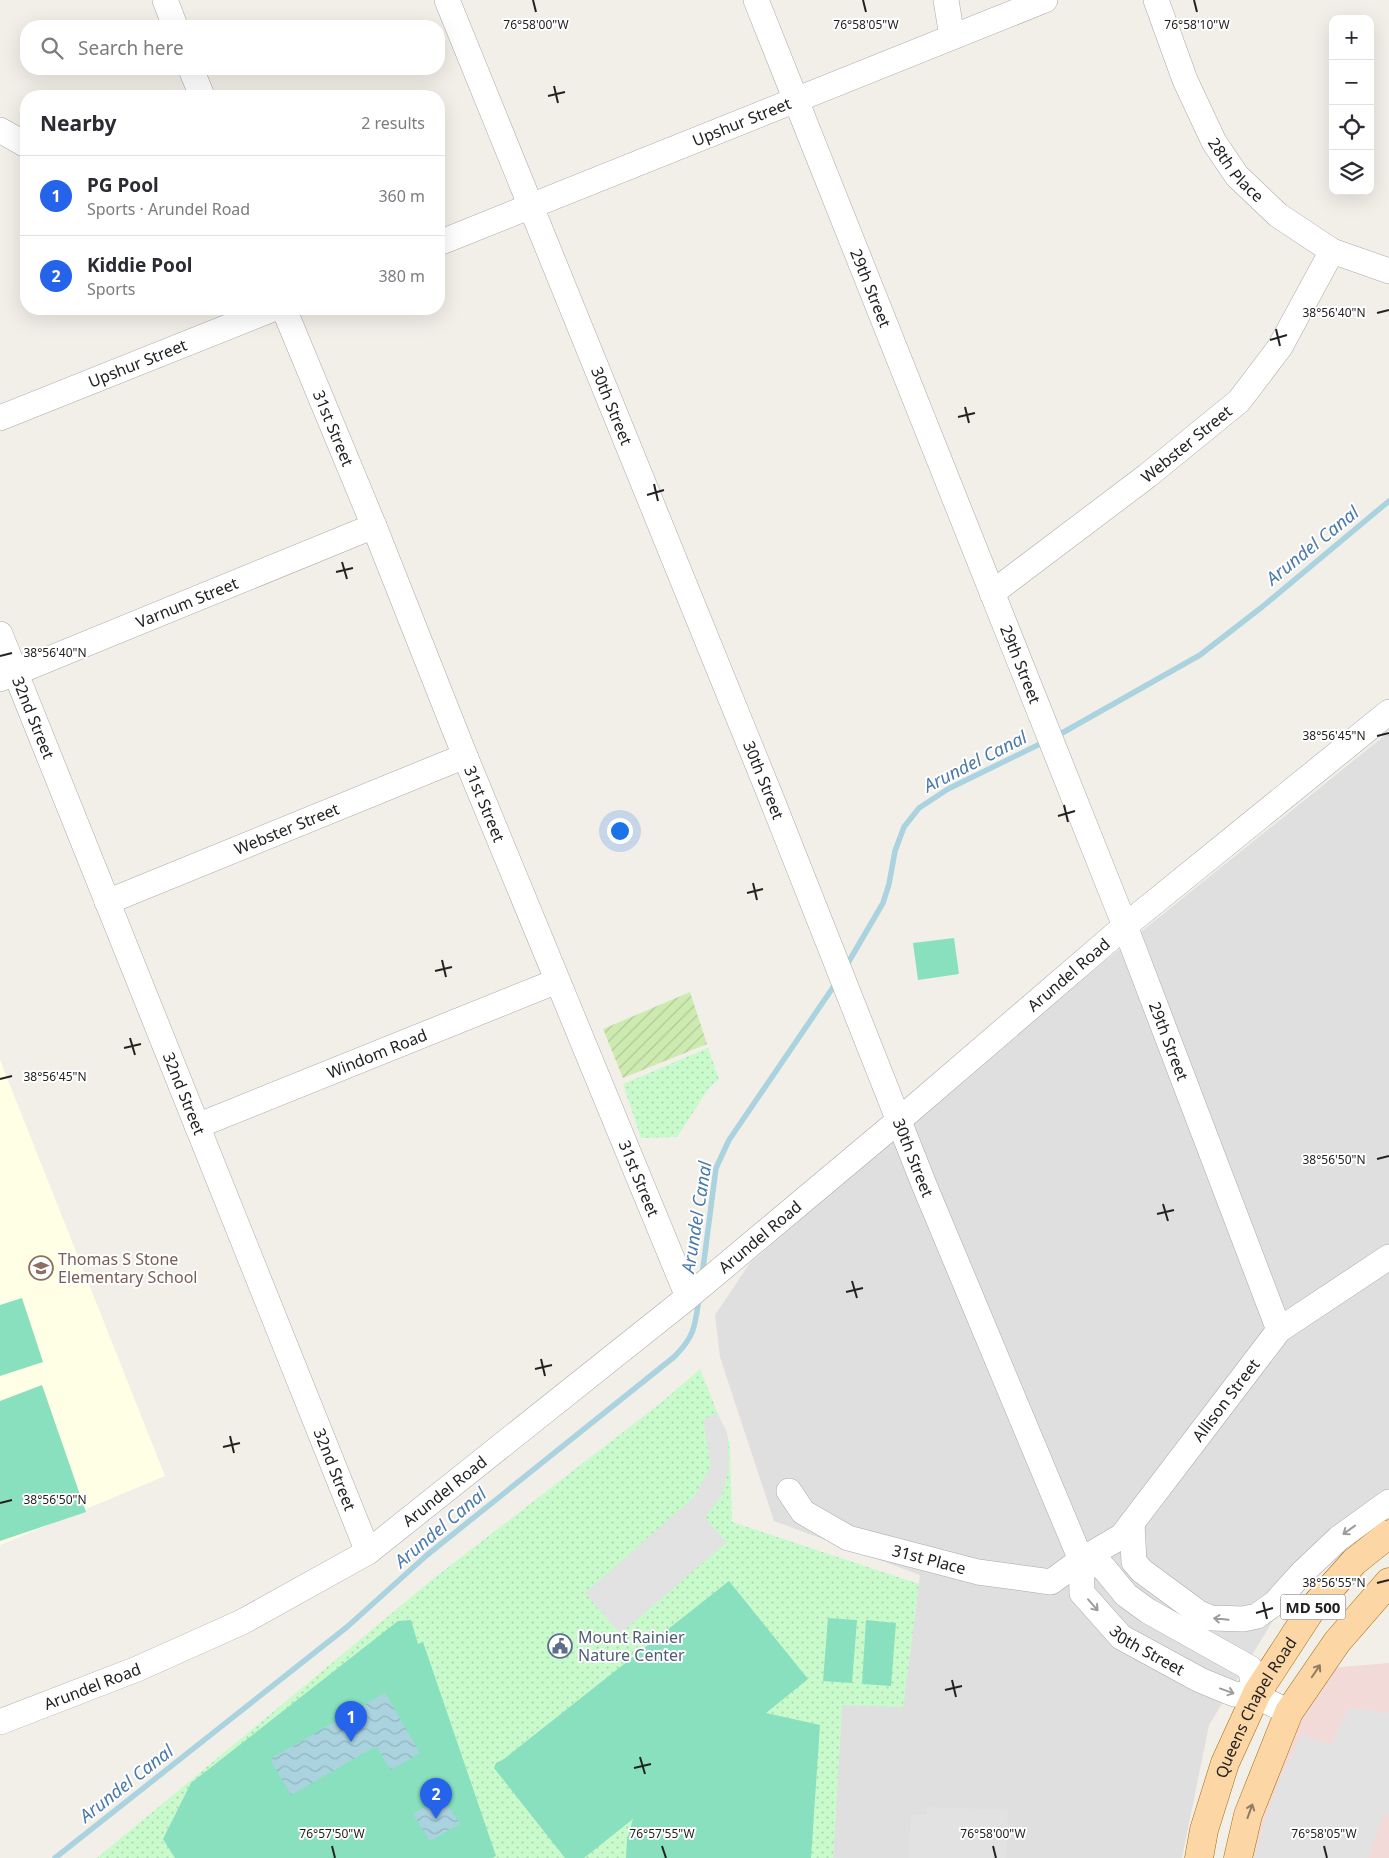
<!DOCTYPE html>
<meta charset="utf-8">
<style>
body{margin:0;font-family:"Noto Sans",sans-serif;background:#f7f7f7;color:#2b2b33}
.controls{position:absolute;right:15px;top:15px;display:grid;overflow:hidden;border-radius:10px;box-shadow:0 5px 20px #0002}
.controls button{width:45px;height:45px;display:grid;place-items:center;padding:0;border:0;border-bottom:1px solid #e1e1e2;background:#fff;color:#2b2b33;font:25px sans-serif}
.you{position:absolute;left:619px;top:830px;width:18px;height:18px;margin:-12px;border:4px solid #fff;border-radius:50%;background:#1a73e8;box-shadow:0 0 0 8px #1a73e833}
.badge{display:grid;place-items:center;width:32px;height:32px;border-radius:50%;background:#2563eb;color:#fff;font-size:16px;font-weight:700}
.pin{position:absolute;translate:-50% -41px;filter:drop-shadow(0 1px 2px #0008)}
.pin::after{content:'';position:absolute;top:26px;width:18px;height:15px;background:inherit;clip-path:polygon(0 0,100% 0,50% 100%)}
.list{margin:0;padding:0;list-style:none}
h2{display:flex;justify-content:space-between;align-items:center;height:65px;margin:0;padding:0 20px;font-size:21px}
h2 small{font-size:16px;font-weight:400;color:#7c7c81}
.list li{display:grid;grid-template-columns:32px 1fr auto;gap:15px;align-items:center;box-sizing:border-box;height:80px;padding:0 20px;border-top:1px solid #e1e1e2}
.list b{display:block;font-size:19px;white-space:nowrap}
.list p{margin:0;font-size:16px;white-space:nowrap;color:#7c7c81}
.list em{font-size:16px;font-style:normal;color:#7c7c81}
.icon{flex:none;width:28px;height:28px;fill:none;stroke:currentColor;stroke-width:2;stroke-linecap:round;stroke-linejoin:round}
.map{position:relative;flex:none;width:1389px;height:1858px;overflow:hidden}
.search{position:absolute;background:#fff;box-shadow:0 5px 20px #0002;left:20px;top:20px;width:425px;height:55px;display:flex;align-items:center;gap:12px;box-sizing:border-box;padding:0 18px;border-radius:20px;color:#7c7c81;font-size:19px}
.panel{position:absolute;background:#fff;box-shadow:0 5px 20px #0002;left:20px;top:90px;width:425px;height:225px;border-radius:20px}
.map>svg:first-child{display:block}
.residential{fill:#e0dfdf}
.commercial{fill:#f2dad9}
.education{fill:#ffffe5}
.park{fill:url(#park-dots)}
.garden{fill:url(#garden-furrows)}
.pitch{fill:#88e0be}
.parking{fill:#e2e2e2}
.water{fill:url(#water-waves)}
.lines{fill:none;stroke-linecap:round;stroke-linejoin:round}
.stream{stroke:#aad3df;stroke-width:5.5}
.minor-casing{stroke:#a9a9a9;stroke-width:26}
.major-casing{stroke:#a06b00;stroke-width:29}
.minor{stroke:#fff;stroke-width:25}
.major{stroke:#fcd6a4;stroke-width:28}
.oneway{stroke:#9c9c9c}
.oneway2{stroke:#8f7c63}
.ticks{fill:none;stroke:#222;stroke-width:2}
.labels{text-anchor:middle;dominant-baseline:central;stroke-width:4;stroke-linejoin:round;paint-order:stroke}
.shield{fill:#fff;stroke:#646464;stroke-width:1}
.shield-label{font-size:15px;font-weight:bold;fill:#222}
.street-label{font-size:16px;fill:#222;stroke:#fff}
.education-label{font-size:16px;fill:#785e54;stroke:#fff;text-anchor:start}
.service-label{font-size:16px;fill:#4e5e75;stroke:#fff;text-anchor:start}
.water-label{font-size:18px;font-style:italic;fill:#4a7aab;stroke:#fff}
.ticks-label{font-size:12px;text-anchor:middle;fill:#222;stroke:#fff;stroke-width:4;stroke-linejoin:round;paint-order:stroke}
</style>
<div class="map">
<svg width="1389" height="1858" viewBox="0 0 1389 1858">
<defs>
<pattern id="park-dots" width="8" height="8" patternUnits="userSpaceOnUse" patternTransform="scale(1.25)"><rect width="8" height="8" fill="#c8facc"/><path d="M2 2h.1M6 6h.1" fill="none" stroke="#acd6af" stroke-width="1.8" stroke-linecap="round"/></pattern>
<pattern id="garden-furrows" width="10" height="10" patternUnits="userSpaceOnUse" patternTransform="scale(1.25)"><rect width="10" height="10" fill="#cdebb0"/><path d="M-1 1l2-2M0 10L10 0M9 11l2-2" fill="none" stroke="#b0c997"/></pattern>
<pattern id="water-waves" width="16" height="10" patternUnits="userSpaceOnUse" patternTransform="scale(1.25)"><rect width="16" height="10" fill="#aad3df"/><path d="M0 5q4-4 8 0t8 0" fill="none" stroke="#92b5bf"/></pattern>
</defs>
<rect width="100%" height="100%" fill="#f2efe9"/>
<!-- residential -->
<path class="residential" d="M1389,732v782l-30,20 -82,80 -68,111 -27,133h-349l9,-154 61,3 17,-132 -146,-54 -54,-164 -5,-42 35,-52 84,-72 261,-222z"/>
<!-- commercial -->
<path class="commercial" d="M1389,1663v195h-143l43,-125 40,-65z"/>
<!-- education -->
<path class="education" d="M0,1060l165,416 -165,69z"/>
<!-- park -->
<path class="park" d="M708,1048l11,31 -10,9 -32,49 -36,1 -18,-54z
M700,1369l30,75 2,78 187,62 -16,123 -61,-2 -9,153h-736l336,-279 229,-177z"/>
<!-- garden -->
<path class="garden" d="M690,992l17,52 -84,34 -20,-49z"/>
<!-- pitch -->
<path class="pitch" d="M954,938l5,36 -41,6 -5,-37z
M22,1298l21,64 -43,14v-71z
M42,1385l44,127 -86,29v-140z
M729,1581l79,98 -42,34 54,12 -9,133h-185l1,-18 6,-21 -49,39h-19l-71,-90 2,-5 8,-4z
M828,1618l29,2 -5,63 -29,-2z
M411,1620l7,24 5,-2 73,214 -4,2h-317l-12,-19 28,-56 207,-162z
M866,1620l30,3 -5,63 -29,-2z"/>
<!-- parking -->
<path class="parking" d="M717,1413l10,19 2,36 -7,27 -17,22 12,15 10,10 -107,92 -35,-41 109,-96 17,-31 -8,-46z
M1349,1708l40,5v101l-6,1 -15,43h-114l11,-38 15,-41 22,-45 29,11z
M927,1807l81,3 -2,48h-97l2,-43h16z"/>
<!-- water -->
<path class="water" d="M385,1693l35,60 -29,17 -15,-24 -85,49 -21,-36z
M442,1797l18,27 -30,17 -17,-27z"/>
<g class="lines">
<!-- stream -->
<path class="stream" d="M1055,737l145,-82 62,-48 127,-106
M845,968l38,-65 6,-19 6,-33 9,-24 15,-19 29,-19 96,-47
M702,1276l14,-108 13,-28 107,-157
M55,1858l292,-231 80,-72 247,-198c21,-21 21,-31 25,-59"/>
<!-- minor casing -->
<g class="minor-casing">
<g id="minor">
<path d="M165,0l10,26"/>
<path id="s1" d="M447,0l323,795 155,392 156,373 1,33 39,44 79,43 34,14 22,2 33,16"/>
<path id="s2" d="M756,0l369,926 154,404"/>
<path d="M946,0l6,37"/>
<path id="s3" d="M1156,0l29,80 29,62 23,34 41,39 54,36 57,20"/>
<path d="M191,69l11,27"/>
<path d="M0,130l26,15"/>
<path id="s4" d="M439,243l606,-243"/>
<path id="s5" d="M284,309l90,217 91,230 223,541"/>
<path id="s6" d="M0,418l273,-109"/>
<path id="s7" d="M992,593l155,-117 92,-75 41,-54 52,-96"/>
<path id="s8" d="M0,634l368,918"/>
<path id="s9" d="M0,679l374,-153"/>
<path id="s10" d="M107,902l358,-146"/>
<path id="s11" d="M197,1126l360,-145"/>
<path id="s12" d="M789,1491l14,21 45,26 130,34 73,10 30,-22 41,-24 157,-206 110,-73"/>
<path d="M1132,1523l2,39 8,9 57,42 12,5 32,1 14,-3 18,-13 27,-30 37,-35 50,-36"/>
<path d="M1081,1560l22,7 23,28 22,16 102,57 6,28"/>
<path id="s13" d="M0,1722l137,-53 105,-47 126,-70 320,-255 210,-176 227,-195 264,-214"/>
</g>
</g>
<!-- major casing -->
<g class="major-casing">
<g id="major">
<path id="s14" d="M1199,1858l5,-28 21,-67 32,-70 54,-83 43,-48 35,-28"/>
<path d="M1238,1858l10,-43 41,-103 48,-70 52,-60"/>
</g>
</g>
<!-- minor -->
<use href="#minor" class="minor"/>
<!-- major -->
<use href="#major" class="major"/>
</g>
<!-- one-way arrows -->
<defs><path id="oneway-shaft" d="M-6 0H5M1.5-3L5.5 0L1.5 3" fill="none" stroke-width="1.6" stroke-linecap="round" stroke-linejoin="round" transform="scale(1.25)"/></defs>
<g class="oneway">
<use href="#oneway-shaft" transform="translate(1349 1530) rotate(144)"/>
<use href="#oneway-shaft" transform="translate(1093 1605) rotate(49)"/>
<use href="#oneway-shaft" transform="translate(1221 1619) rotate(-174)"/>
<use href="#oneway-shaft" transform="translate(1227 1691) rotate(20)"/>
</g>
<g class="oneway2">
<use href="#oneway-shaft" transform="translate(1316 1671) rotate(-56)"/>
<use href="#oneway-shaft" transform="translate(1250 1811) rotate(-70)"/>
</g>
<!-- ticks -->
<path class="ticks" d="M533,0l3,12M863,0l3,12M1194,0l3,12M554,86l4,17M548,96l17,-4M1377,313l12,-3M1276,329l4,17M1270,340l17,-5M965,407l4,16M958,417l17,-4M654,484l4,17M647,495l17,-5M342,562l5,17M336,572l17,-4M0,656l12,-3M1377,736l12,-3M1064,805l4,17M1058,816l17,-5M753,883l4,17M747,893l16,-4M442,960l4,17M435,971l17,-4M130,1038l5,17M124,1048l17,-4M0,1079l12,-3M1377,1159l12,-3M1163,1204l5,17M1157,1214l17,-4M852,1281l5,17M846,1292l17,-4M541,1359l4,17M535,1369l17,-4M230,1436l4,17M223,1447l17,-4M0,1503l12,-3M1377,1583l12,-3M1263,1602l4,17M1256,1613l17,-5M952,1680l4,17M945,1690l17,-4M640,1757l5,17M634,1768l17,-4M332,1846l3,12M662,1846l4,12M993,1846l3,12M1324,1846l3,12"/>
<!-- icons -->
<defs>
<g id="school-ring" transform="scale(1.25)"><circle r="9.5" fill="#fff" stroke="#8d6e63" stroke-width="1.5"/><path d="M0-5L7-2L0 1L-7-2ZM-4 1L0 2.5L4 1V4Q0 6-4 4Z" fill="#8d6e63"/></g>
<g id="civic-ring" transform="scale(1.25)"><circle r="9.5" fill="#fff" stroke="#5c6f8a" stroke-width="1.5"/><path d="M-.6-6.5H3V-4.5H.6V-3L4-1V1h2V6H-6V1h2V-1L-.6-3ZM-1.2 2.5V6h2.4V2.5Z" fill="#5c6f8a"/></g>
</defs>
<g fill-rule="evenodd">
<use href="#school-ring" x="41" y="1268"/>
<use href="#civic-ring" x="560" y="1646"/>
</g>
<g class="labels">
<!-- shield labels -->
<rect class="shield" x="1280.5" y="1594.5" width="65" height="25" rx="4"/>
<g class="shield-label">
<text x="1313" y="1607">MD 500</text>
</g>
<!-- street labels -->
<g class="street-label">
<text stroke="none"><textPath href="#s4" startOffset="326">Upshur Street</textPath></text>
<text stroke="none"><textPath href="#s3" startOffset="189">28th Place</textPath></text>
<text stroke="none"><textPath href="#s2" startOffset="310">29th Street</textPath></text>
<text stroke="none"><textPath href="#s6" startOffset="148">Upshur Street</textPath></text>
<text stroke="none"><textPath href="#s1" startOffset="438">30th Street</textPath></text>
<text stroke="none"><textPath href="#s5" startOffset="129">31st Street</textPath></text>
<text stroke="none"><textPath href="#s7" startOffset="245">Webster Street</textPath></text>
<text stroke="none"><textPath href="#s9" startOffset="202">Varnum Street</textPath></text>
<text stroke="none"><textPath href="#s2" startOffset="715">29th Street</textPath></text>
<text stroke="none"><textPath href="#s8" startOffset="90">32nd Street</textPath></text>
<text stroke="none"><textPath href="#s1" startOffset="842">30th Street</textPath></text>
<text stroke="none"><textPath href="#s5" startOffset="534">31st Street</textPath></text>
<text stroke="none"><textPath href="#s10" startOffset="194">Webster Street</textPath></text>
<text stroke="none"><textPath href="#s13" startOffset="1314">Arundel Road</textPath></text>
<text stroke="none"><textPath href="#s2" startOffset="1120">29th Street</textPath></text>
<text stroke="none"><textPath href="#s11" startOffset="194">Windom Road</textPath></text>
<text stroke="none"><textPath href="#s8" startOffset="495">32nd Street</textPath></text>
<text stroke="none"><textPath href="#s1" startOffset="1248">30th Street</textPath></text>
<text stroke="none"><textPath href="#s5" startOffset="939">31st Street</textPath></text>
<text stroke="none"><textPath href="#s13" startOffset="909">Arundel Road</textPath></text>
<text stroke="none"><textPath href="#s12" startOffset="541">Allison Street</textPath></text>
<text stroke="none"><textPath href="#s8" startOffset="900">32nd Street</textPath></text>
<text stroke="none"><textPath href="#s13" startOffset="504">Arundel Road</textPath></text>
<text stroke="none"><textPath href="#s12" startOffset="161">31st Place</textPath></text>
<text stroke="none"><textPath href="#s1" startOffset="1805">30th Street</textPath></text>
<text stroke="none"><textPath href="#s13" startOffset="99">Arundel Road</textPath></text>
<text stroke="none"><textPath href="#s14" startOffset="162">Queens Chapel Road</textPath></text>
</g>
<!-- education labels -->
<g class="education-label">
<text x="58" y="1259">Thomas S Stone<tspan x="58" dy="18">Elementary School</tspan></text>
</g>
<!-- service labels -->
<g class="service-label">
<text x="578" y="1637">Mount Rainier<tspan x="578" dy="18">Nature Center</tspan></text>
</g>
<!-- water labels -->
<g class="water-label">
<text transform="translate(1312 545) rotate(-39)">Arundel Canal</text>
<text transform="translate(975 761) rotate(-27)">Arundel Canal</text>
<text transform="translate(696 1217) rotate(-81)">Arundel Canal</text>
<text transform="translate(440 1527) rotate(-40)">Arundel Canal</text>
<text transform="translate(126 1783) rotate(-38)">Arundel Canal</text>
</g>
</g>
<g class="ticks-label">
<text x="536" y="29">76°58'00"W</text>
<text x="866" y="29">76°58'05"W</text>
<text x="1197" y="29">76°58'10"W</text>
<text x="1334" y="317">38°56'40"N</text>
<text x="55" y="657">38°56'40"N</text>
<text x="1334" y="740">38°56'45"N</text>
<text x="55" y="1081">38°56'45"N</text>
<text x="1334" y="1164">38°56'50"N</text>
<text x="55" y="1504">38°56'50"N</text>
<text x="1334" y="1587">38°56'55"N</text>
<text x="332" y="1838">76°57'50"W</text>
<text x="662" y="1838">76°57'55"W</text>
<text x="993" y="1838">76°58'00"W</text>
<text x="1324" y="1838">76°58'05"W</text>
</g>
</svg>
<div class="controls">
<button>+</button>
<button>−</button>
<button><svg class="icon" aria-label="locate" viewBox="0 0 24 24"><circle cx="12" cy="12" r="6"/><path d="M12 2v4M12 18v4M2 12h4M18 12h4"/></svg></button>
<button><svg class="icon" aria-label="layers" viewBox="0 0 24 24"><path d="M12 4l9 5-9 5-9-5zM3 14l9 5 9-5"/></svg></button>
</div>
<div class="you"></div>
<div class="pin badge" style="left:351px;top:1742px">1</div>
<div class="pin badge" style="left:436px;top:1819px">2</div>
<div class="search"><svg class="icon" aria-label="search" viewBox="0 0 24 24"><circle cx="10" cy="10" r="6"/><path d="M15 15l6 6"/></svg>Search here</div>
<section class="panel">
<h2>Nearby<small>2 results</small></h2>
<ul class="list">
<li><span class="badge">1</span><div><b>PG Pool</b><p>Sports · Arundel Road</p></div><em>360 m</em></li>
<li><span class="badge">2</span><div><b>Kiddie Pool</b><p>Sports</p></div><em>380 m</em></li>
</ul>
</section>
</div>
